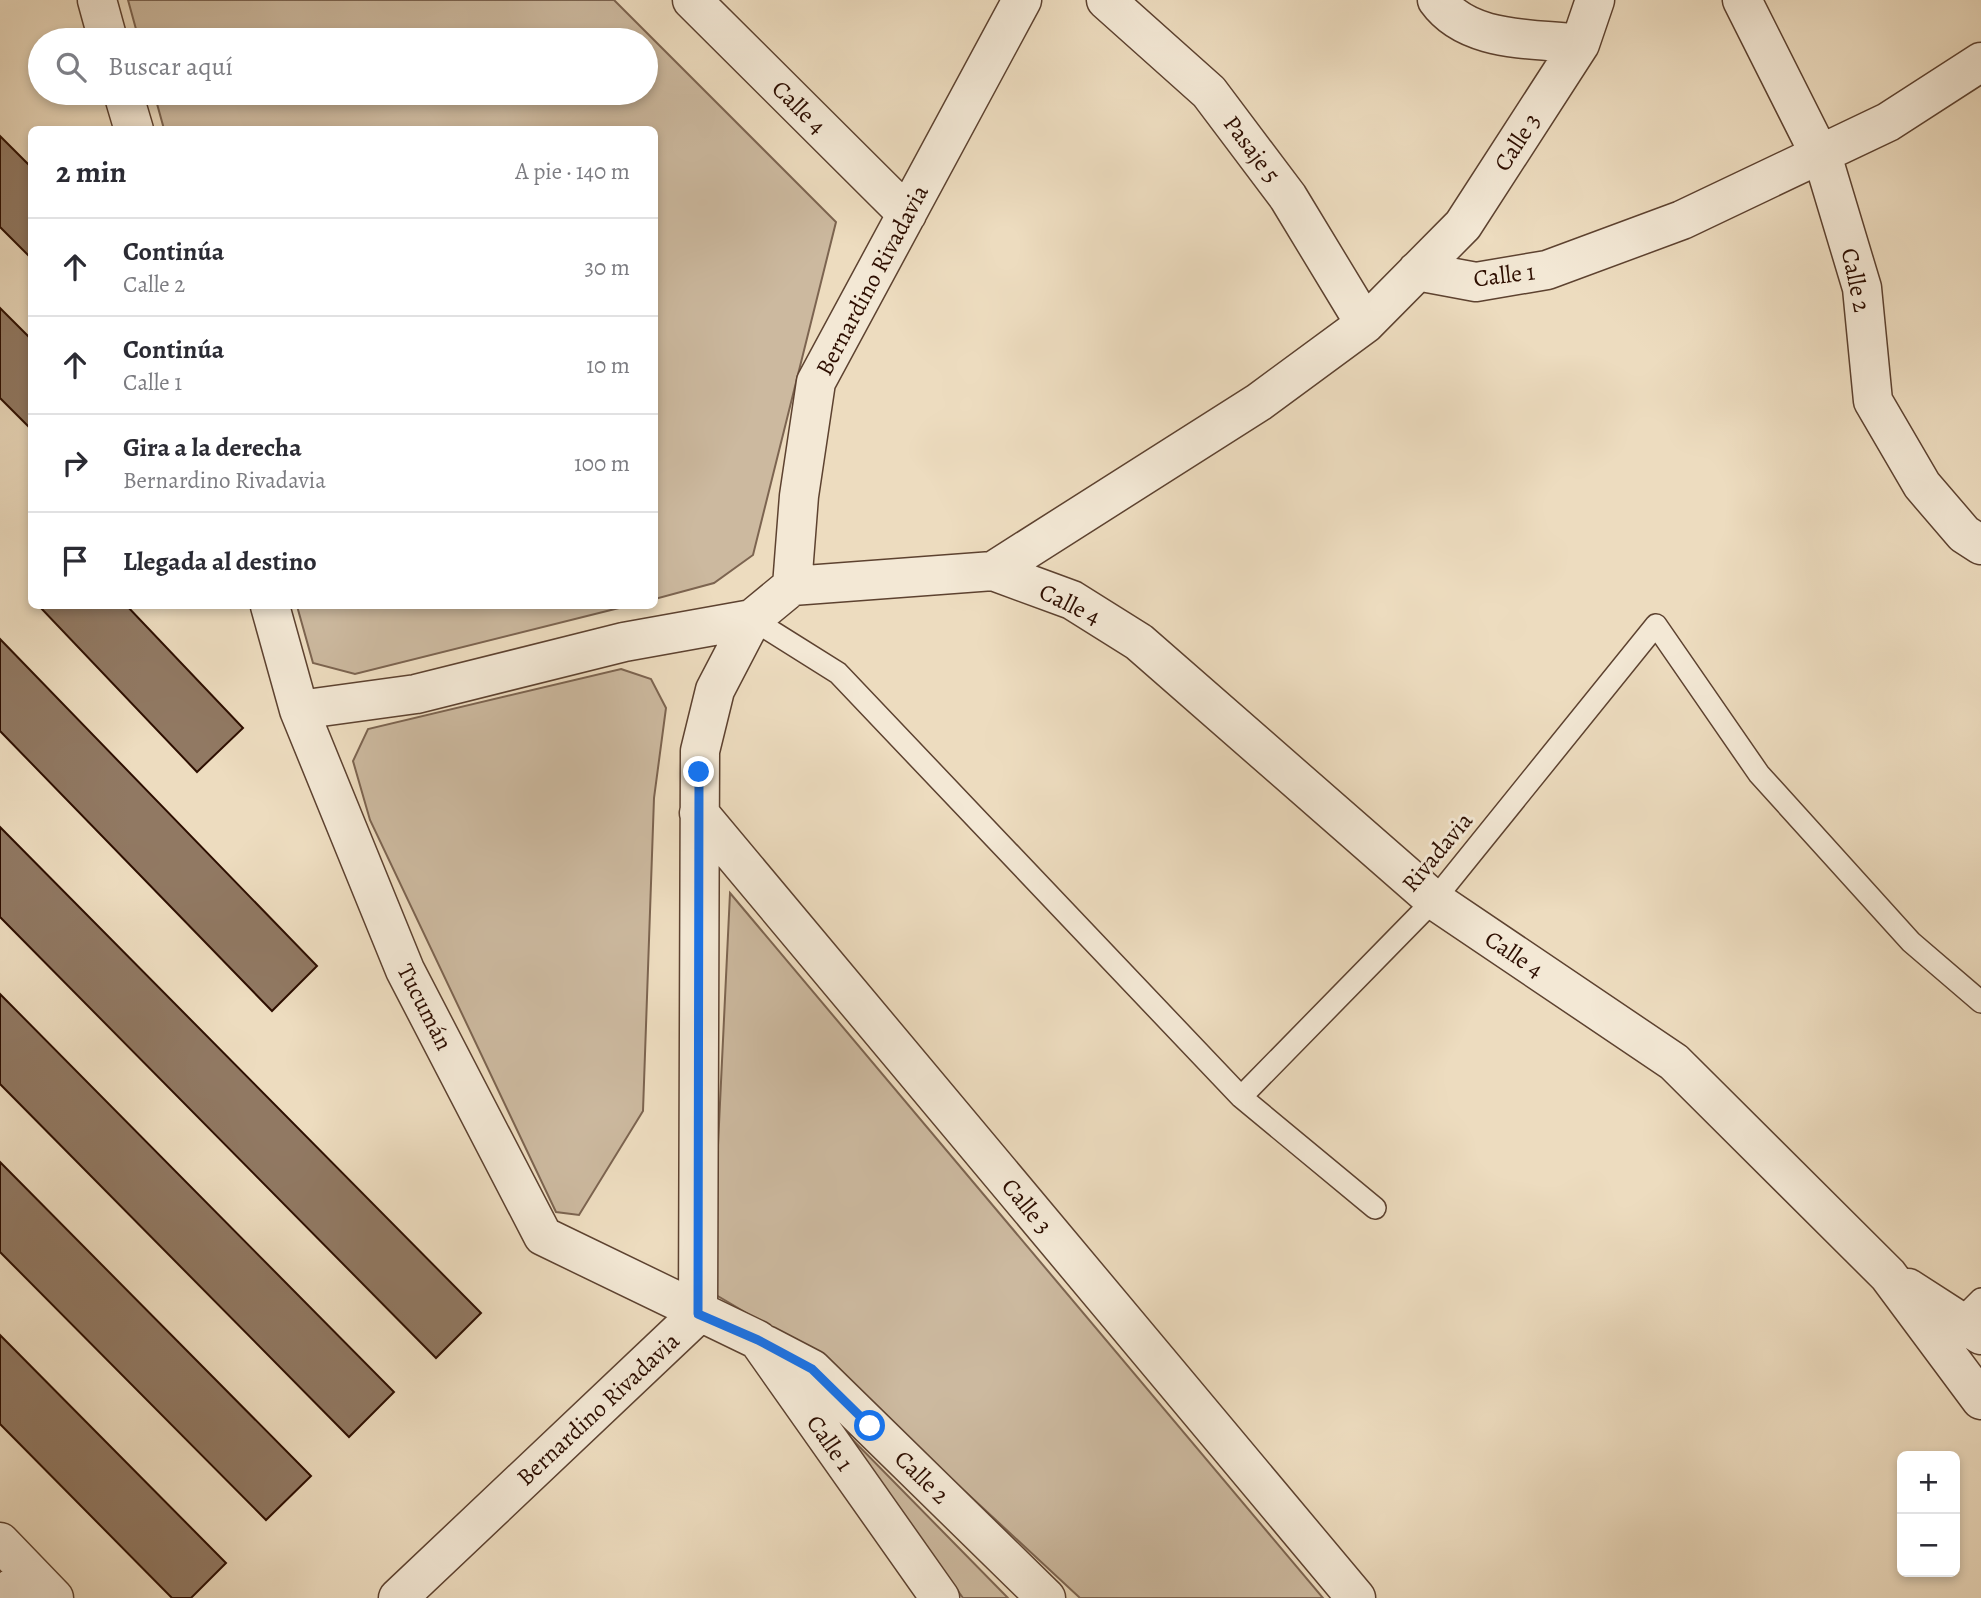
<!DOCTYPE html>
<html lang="es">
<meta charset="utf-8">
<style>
body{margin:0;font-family:Alegreya,serif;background:#f2f2f3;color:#2b2b33}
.controls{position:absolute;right:21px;bottom:21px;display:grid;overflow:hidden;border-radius:10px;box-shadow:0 4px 10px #0003}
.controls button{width:63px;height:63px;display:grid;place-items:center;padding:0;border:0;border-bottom:2px solid #e1e1e2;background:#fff;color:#2b2b33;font:35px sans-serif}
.stop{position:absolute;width:21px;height:21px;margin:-16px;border:5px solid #1a73e8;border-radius:50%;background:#fff}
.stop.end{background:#1a73e8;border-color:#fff;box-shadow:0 2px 7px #0008}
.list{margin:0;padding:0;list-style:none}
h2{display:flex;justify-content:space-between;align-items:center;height:91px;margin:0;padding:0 28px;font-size:30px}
h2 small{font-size:23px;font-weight:400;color:#7c7c81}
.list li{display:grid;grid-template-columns:46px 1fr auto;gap:21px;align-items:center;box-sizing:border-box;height:98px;padding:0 28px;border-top:2px solid #e1e1e2}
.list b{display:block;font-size:26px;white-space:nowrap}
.list p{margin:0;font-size:23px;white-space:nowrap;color:#7c7c81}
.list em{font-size:23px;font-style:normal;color:#7c7c81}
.icon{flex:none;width:38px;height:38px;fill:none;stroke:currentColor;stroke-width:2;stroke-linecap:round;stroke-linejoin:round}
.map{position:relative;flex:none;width:1981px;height:1598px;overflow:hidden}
.search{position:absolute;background:#fff;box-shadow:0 4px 10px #0003;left:28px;top:28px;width:630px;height:77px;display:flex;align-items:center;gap:18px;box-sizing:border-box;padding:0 24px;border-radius:38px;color:#7c7c81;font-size:26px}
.panel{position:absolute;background:#fff;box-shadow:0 4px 10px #0003;left:28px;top:126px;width:630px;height:483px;border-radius:10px}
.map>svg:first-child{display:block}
.green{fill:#ccb99f;stroke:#7c6450;stroke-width:2}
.building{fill:#917963;stroke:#2d0e00;stroke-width:2}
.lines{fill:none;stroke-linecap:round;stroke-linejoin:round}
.service-casing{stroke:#5d4230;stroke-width:24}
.minor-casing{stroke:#5d4230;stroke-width:41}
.service{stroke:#f3e8d5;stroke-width:21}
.minor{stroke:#f3e8d5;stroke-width:38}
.route{stroke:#1a73e8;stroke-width:9}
.labels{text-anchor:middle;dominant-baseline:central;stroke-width:6;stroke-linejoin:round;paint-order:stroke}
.street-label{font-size:24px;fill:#2d0e00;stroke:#f3e8d5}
</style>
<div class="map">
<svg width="1981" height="1598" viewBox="0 0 1981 1598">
<rect width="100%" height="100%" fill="#eddcbf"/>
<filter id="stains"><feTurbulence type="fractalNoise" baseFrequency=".00286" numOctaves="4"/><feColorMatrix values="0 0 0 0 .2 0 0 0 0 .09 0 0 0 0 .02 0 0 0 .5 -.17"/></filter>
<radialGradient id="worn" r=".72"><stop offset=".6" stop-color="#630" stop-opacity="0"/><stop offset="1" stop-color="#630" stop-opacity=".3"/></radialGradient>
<!-- green -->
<path class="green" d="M128,0h486l222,222 -83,333 -39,28 -59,16 -1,-469 -490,-1 -10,-36h492v-53h-507z
M297,606h330l-272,68 -42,-11z
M621,669l30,10 15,29 -12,90 -11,313 -64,104 -23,-3 -186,-392 -17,-59 15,-32z
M730,893l593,705h-243l-261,-242 -108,-64z
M845,1432l163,166h-45z"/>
<!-- building -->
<path class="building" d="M0,136l32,32v91l-32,-32z
M0,308l32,32v90l-32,-32z
M39,606h88l116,122 -46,44z
M0,639l317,327 -45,45 -272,-280z
M0,827l481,486 -45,45 -436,-441z
M0,994l394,398 -45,45 -349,-353z
M0,1162l311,314 -45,44 -266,-268z
M0,1335l226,228 -35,35h-19l-172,-174z"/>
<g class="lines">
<!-- service casing -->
<g class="service-casing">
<path id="service" d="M752,619l86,54 403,424 134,111
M1241,1097l193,-197 222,-275 103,149 152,168 70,60
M1959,1321l22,-22"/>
</g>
<!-- minor casing -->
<g class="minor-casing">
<path id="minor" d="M97,0l11,40
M692,0l215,214
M1106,0l103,92 79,105 77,127
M1437,0c31,43 95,38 143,44
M1742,0l83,165 37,123 11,113 49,84 42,49 17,11
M123,93l11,37
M1417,271l59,11 71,-12 135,-50 206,-98 93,-60
M993,571l266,-169 106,-78 98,-99 117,-181 15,-44
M792,586l201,-15 79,29 67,42 295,258 240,162 214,213 93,125
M270,606l29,104 106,260 138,266 215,104 182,258
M299,710l117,-16 208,-52 128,-23
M699,813l657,785
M1908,1288l73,47
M766,1345l46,24 234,229
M0,1542l54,56
M2,1598l26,-26
M398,1598l300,-284 2,-563 15,-61 37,-71 40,-33 7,-90 17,-114 206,-382"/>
</g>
<!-- service -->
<use href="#service" class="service"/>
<!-- minor -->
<use href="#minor" class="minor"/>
</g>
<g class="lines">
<!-- route -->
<path class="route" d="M699,772l-1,542 60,26 54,29 58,57"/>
</g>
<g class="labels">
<!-- street labels -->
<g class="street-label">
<text transform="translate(799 107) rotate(45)">Calle 4</text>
<text transform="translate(1517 142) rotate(-57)">Calle 3</text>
<text transform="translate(1252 149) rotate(53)">Pasaje 5</text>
<text transform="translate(1504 275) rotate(-7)">Calle 1</text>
<text transform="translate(872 280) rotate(-62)">Bernardino Rivadavia</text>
<text transform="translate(1856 280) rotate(78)">Calle 2</text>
<text transform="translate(1070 604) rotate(26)">Calle 4</text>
<text transform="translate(1437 852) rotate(-50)">Rivadavia</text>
<text transform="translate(1514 954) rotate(34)">Calle 4</text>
<text transform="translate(425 1007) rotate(63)">Tucumán</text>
<text transform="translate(1027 1206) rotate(50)">Calle 3</text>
<text transform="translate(598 1409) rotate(-43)">Bernardino Rivadavia</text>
<text transform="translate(830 1443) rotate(55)">Calle 1</text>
<text transform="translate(922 1477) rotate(44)">Calle 2</text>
</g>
</g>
<rect width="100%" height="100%" filter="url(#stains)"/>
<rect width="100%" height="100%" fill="url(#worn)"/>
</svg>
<div class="controls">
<button>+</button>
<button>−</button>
</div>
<div class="stop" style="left:870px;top:1426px"></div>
<div class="stop end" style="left:699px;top:772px"></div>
<div class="search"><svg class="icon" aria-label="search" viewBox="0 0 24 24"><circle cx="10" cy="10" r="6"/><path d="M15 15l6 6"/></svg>Buscar aquí</div>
<section class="panel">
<h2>2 min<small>A pie · 140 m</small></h2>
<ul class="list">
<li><svg class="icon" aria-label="ahead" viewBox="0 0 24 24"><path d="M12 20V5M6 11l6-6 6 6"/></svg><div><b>Continúa</b><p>Calle 2</p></div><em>30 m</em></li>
<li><svg class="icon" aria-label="ahead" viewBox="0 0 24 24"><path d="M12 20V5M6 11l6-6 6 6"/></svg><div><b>Continúa</b><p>Calle 1</p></div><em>10 m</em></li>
<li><svg class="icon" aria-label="right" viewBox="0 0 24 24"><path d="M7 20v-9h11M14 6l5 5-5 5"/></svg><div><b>Gira a la derecha</b><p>Bernardino Rivadavia</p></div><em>100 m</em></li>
<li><svg class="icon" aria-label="arrive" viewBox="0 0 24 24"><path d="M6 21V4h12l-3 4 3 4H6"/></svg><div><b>Llegada al destino</b></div></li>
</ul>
</section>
</div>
